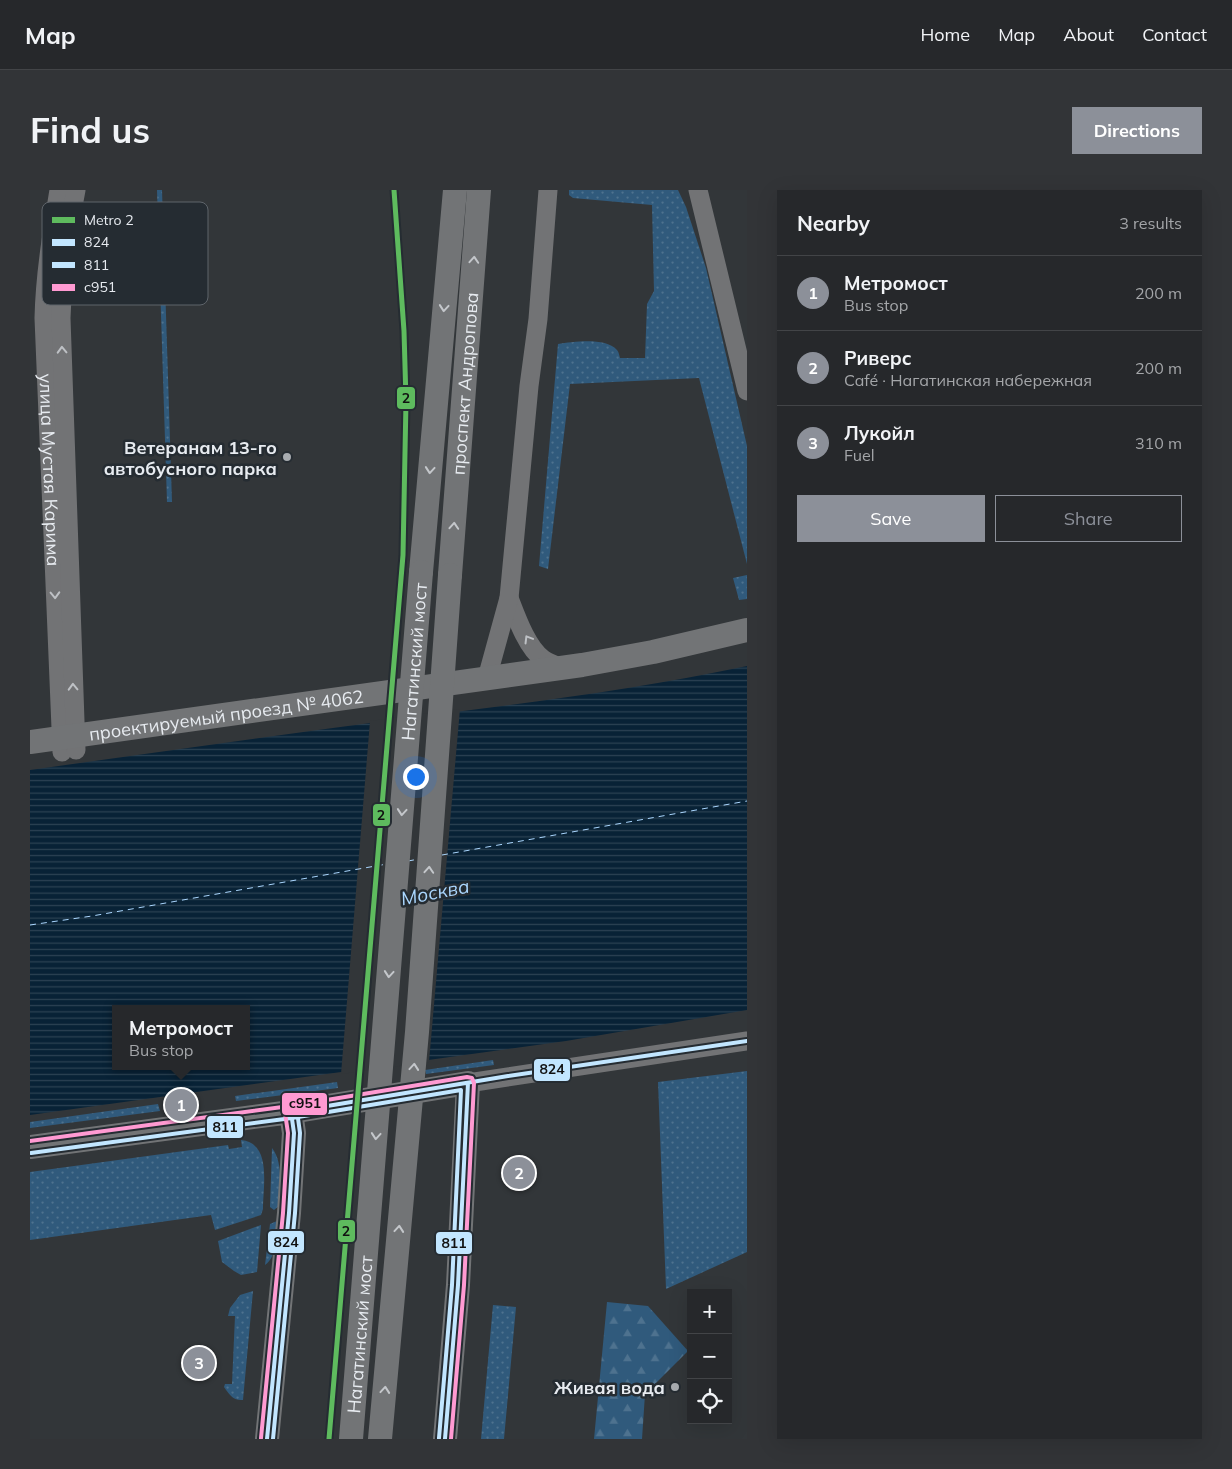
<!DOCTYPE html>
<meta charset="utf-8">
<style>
body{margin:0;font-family:Mulish,sans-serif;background:#323437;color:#f1f3f6}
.controls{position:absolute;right:15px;bottom:15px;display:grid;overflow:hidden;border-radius:0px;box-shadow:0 5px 20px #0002}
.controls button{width:45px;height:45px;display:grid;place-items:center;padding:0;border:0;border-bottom:1px solid #424447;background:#26282b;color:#f1f3f6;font:25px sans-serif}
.you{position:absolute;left:385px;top:586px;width:18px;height:18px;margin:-12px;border:4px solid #fff;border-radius:50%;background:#1a73e8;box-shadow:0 0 0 8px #1a73e833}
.badge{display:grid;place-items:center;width:32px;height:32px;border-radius:50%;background:#8c9099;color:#fff;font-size:16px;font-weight:700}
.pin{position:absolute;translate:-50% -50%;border:2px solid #fff;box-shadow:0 1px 5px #0006}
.popup{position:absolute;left:82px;top:815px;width:138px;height:65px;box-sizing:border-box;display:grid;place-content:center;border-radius:0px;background:#26282b;filter:drop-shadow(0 1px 4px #0005);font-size:16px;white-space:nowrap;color:#a4a6a9}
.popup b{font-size:19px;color:#f1f3f6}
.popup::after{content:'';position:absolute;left:50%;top:100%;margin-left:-10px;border:10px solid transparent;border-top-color:#26282b}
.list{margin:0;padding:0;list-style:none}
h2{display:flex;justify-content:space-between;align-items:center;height:65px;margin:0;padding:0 20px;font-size:21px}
h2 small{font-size:16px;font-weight:400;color:#a4a6a9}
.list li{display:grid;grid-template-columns:32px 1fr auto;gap:15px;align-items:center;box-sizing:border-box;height:75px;padding:0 20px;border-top:1px solid #424447}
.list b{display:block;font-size:19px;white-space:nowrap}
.list p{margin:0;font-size:16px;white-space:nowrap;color:#a4a6a9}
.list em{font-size:16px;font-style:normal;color:#a4a6a9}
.actions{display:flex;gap:10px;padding:15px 20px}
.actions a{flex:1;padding:11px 0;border:1px solid #8c9099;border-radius:0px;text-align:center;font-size:18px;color:#8c9099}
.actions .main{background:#8c9099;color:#fff}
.icon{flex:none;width:28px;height:28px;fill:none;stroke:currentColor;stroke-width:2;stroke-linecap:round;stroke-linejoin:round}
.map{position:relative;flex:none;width:717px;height:1249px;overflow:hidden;border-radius:0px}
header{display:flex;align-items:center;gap:30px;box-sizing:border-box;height:70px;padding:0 25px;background:#26282b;border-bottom:1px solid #424447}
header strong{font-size:24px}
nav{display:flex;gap:28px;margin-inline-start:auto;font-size:18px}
.intro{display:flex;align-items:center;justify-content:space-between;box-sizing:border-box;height:120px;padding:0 30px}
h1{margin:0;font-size:35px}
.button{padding:12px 22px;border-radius:0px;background:#8c9099;color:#fff;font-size:18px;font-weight:700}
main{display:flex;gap:30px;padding:0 30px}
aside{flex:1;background:#26282b;border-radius:0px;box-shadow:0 5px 20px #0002}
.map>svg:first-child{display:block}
.green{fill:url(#green-dots)}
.forest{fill:url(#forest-firs)}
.water{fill:url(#water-rules);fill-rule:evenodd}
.pier{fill:#323639}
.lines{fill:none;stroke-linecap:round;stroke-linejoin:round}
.ferry{stroke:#abd7ff;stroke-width:1;stroke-dasharray:6 5;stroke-linecap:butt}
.minor{stroke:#727375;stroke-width:19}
.major{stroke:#727476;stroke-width:24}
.major-bridge{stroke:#727476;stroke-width:24}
.bus-1-casing{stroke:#252c32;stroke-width:8}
.bus-2-casing{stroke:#252c32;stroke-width:8}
.bus-3-casing{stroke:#252c32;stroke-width:8}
.bus-1{stroke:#c2e6ff;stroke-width:4}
.bus-2{stroke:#c2e6ff;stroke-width:4}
.bus-3{stroke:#ff9ad2;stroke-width:4}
.metro-1-casing{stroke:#252c32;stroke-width:9}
.metro-1{stroke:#5ebb5e;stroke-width:5}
.oneway{stroke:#c4c7cb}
.oneway2{stroke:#bec1c5}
.poi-dot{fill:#a8acb0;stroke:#252c32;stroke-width:2}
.labels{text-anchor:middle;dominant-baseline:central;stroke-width:5;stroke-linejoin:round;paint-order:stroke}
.street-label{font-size:18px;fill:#e7ebf0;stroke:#252c32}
.poi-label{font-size:18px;font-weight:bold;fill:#e7ebf0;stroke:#252c32;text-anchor:end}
.water-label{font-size:19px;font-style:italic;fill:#abd7ff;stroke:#252c32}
.key{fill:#252c32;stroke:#5f656b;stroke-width:1}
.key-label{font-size:14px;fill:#e7ebf0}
.line-badge{stroke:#252c32;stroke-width:2}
.pale-badge-label{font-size:14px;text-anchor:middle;font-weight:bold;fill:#111}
</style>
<header>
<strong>Map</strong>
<nav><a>Home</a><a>Map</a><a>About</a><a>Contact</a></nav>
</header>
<div class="intro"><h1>Find us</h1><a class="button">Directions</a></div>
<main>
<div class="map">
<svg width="717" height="1249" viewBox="0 0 717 1249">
<defs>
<pattern id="green-dots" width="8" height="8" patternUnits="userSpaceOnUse" patternTransform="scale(1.25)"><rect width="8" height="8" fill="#305a7c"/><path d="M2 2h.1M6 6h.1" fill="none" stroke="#4e728f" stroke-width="1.8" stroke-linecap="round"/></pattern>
<pattern id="forest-firs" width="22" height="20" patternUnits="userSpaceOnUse" patternTransform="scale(1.25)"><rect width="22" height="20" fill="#305a7c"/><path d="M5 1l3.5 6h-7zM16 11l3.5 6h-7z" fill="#4e728f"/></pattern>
<pattern id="water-rules" width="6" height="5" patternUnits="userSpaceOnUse" patternTransform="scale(1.25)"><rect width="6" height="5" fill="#082236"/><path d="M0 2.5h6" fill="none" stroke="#2c4253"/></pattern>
</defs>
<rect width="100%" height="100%" fill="#323639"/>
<!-- green -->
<path class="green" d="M127,0h5l10,312h-5z
M539,0h109l8,17 20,61 41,178v118l-48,-186 -129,6 -22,185 -9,-3 19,-222c16,-2 47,-7 59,6 2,2 2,5 3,8h25l2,-54 7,-13 -2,-86 -79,-7 -4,-3z
M717,385v24l-8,1 -6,-22z
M463,870l1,5 -68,9 -1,-4z
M717,881v181l-81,37 -8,-207z
M307,892l1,6 -102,13 -1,-5z
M128,914l2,7 -130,17v-6z
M211,950c31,3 22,46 22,69l-2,6 -46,15 -4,-15 -181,25v-68l198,-27 1,4 13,-2z
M242,958c12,15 7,40 7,58l-5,4 -4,-3z
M247,1031c-1,13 1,35 -12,44l5,-41z
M231,1035l-4,47 -16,3 -7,-4 -12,-9 -4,-21z
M223,1101l-10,109c-10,1 -14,-6 -19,-13l1,-3h7l3,-68h-7l2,-8 10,-13z
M463,1115l23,2 -12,132h-23z"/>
<!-- forest -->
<path class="forest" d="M577,1112l41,4 40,45 -43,43 -3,45h-48z"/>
<!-- water -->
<path class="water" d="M717,476v344l-181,31 -536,74v-345c121,-17 242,-34 363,-50 118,-15 237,-29 354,-54zM86,819h130v57h-130z"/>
<!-- pier -->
<path class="pier" d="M430,519l-31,353 -88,12 29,-353z"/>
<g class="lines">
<!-- ferry -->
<path class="ferry" d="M412,665l305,-54
M378,671l11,-2
M0,735l62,-9 295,-52"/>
<!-- minor -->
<g class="minor">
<path id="s1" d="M29,0c-7,43 -14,85 -15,128l18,434"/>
<path d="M46,0c-9,43 -14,84 -15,128l15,432"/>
<path d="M668,0l49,201"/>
<path d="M479,408c7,18 18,50 34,61 6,4 12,6 18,9"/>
<path d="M457,488l22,-80 20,-212 9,-67 10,-129"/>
<path d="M438,893l279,-42"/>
</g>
<!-- major -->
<g class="major">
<path d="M391,382l34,-382"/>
<path id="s2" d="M420,385l29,-385"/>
<path id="s3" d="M0,552l552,-77 71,-13 94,-22"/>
<path d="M0,957l261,-35 177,-29 -10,202 -13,154"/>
<path d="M237,1249l22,-226 5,-80 -3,-21"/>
</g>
<!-- major-bridge -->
<g class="major-bridge">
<path id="s4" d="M321,1249l70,-867"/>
<path d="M350,1249l37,-407 33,-457"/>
</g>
<!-- bus-1 casing -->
<g class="bus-1-casing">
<path id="bus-1" d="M237,1249l22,-226 5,-80 -3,-21 217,-36 239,-35
M415,1249l13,-154 10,-202"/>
</g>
<!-- bus-2 casing -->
<g class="bus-2-casing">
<path id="bus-2" d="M1,963l261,-35 169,-28 -9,195 -13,153
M243,1249l22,-226 5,-80 -3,-22"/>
</g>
<!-- bus-3 casing -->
<g class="bus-3-casing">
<path id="bus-3" d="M0,951l260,-35 177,-29 5,1 2,5 -10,202 -13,154
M231,1248l22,-225 5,-80 -3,-20"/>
</g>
<!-- bus-1 -->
<use href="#bus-1" class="bus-1"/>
<!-- bus-2 -->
<use href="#bus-2" class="bus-2"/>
<!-- bus-3 -->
<use href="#bus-3" class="bus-3"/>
<!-- metro-1 casing -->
<g class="metro-1-casing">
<path id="metro-1" d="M299,1249l74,-884 3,-154 -2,-70 -10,-141"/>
</g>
<!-- metro-1 -->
<use href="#metro-1" class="metro-1"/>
</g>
<!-- one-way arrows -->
<defs><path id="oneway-chevron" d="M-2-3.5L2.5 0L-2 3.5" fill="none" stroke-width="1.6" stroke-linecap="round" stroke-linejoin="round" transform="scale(1.25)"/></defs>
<g class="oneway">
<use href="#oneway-chevron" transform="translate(444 70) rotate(-86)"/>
<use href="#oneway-chevron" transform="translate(414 118) rotate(95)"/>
<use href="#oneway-chevron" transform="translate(400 280) rotate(95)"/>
<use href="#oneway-chevron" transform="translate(424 336) rotate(-86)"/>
<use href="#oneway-chevron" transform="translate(372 622) rotate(95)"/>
<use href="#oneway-chevron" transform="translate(399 680) rotate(-86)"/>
<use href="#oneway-chevron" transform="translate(359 784) rotate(95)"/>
<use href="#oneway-chevron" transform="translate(384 877) rotate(-85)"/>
<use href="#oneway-chevron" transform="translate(346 946) rotate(95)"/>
<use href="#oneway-chevron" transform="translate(369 1039) rotate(-85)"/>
<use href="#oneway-chevron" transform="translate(355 1200) rotate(-85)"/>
</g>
<g class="oneway2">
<use href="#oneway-chevron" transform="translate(32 160) rotate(-92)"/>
<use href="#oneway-chevron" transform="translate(25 405) rotate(88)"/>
<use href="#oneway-chevron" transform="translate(498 449) rotate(-121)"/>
<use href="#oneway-chevron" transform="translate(43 497) rotate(-92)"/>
</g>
<!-- markers -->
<g class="poi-dot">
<circle cx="257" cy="267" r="5"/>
<circle cx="645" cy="1197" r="5"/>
</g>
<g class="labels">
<!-- street labels -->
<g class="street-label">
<text stroke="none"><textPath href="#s2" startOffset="192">проспект Андропова</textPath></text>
<text stroke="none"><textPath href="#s1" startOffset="281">улица Мустая Карима</textPath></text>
<text stroke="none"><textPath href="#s4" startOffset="780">Нагатинский мост</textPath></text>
<text stroke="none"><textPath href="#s3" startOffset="198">проектируемый проезд № 4062</textPath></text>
<text stroke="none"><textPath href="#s4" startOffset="105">Нагатинский мост</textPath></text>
</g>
<!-- poi labels -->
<g class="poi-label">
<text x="247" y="257">Ветеранам 13-го<tspan x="247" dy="21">автобусного парка</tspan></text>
<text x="635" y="1197">Живая вода</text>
</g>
<!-- water labels -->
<g class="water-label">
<text transform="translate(405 702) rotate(-11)">Москва</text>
</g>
</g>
<!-- legend -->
<rect x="12" y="12" width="166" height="103" rx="8" class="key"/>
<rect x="22" y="27" width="23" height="6" fill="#5ebb5e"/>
<rect x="22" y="49" width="23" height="7" fill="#c2e6ff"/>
<rect x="22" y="72" width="23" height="6" fill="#c2e6ff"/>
<rect x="22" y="94" width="23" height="7" fill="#ff9ad2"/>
<g class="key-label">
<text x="54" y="35">Metro 2</text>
<text x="54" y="57">824</text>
<text x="54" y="80">811</text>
<text x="54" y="102">с951</text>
</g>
<g class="line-badge">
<rect x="366" y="196" width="20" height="24" rx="5" fill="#5ebb5e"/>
<rect x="342" y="613" width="19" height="24" rx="5" fill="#5ebb5e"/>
<rect x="503" y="868" width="38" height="24" rx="5" fill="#c2e6ff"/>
<rect x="251" y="902" width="47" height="24" rx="5" fill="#ff9ad2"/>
<rect x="176" y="925" width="38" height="24" rx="5" fill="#c2e6ff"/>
<rect x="307" y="1029" width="19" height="24" rx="5" fill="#5ebb5e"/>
<rect x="237" y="1040" width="38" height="24" rx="5" fill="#c2e6ff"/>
<rect x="405" y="1041" width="38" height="24" rx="5" fill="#c2e6ff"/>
</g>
<g class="pale-badge-label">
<text x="376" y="213">2</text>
<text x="351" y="630">2</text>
<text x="522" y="884">824</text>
<text x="275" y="918">с951</text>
<text x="195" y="942">811</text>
<text x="316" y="1046">2</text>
<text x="256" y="1057">824</text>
<text x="424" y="1058">811</text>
</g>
</svg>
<div class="controls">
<button>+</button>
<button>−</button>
<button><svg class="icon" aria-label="locate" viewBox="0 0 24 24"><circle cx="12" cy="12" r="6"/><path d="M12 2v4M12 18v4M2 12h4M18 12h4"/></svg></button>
</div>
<div class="you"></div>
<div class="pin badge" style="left:151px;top:915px">1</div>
<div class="popup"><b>Метромост</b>Bus stop</div>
<div class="pin badge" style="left:489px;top:983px">2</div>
<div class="pin badge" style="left:169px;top:1173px">3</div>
</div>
<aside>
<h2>Nearby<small>3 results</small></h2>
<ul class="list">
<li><span class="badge">1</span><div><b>Метромост</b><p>Bus stop</p></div><em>200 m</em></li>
<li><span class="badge">2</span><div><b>Риверс</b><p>Café · Нагатинская набережная</p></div><em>200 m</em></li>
<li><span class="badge">3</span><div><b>Лукойл</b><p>Fuel</p></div><em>310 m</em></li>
</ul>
<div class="actions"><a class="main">Save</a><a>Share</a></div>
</aside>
</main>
